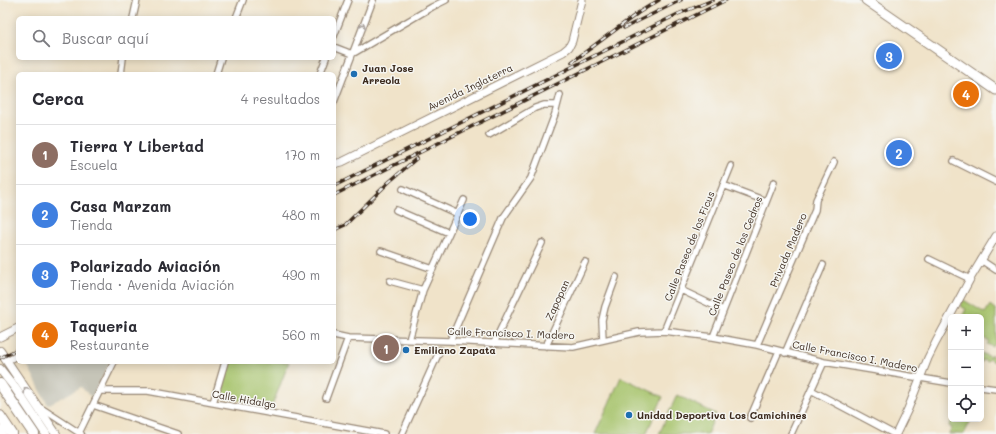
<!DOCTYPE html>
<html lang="es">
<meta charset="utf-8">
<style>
body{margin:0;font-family:Mali,sans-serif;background:#f2f2f3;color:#2b2b33}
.controls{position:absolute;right:12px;bottom:12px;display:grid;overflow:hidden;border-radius:6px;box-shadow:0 2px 10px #0003}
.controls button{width:36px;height:36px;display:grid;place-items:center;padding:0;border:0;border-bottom:1px solid #e1e1e2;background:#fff;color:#2b2b33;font:20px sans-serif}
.you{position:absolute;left:470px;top:219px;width:14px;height:14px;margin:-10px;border:3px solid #fff;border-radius:50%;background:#1a73e8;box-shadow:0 0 0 6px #1a73e833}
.badge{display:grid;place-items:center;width:26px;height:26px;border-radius:50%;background:#1a73e8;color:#fff;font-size:13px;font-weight:700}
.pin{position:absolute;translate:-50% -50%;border:2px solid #fff;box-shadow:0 1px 4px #0006}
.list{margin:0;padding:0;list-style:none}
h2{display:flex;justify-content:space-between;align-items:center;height:52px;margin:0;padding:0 16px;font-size:17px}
h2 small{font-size:13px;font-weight:400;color:#7c7c81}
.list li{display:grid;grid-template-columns:26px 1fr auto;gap:12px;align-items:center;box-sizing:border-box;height:60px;padding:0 16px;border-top:1px solid #e1e1e2}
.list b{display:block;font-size:15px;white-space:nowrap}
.list p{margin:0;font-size:13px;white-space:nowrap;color:#7c7c81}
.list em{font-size:13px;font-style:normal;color:#7c7c81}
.icon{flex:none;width:22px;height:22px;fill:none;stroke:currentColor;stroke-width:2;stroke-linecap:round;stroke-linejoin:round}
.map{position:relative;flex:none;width:996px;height:434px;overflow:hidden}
.search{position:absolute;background:#fff;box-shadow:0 2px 10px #0003;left:16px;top:16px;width:320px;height:44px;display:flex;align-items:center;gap:10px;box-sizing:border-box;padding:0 14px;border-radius:6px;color:#7c7c81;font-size:15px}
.panel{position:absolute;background:#fff;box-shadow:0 2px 10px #0003;left:16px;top:72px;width:320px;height:292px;border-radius:6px}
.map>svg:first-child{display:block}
.industrial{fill:#c6c5b8}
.green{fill:#a6c36a;stroke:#707644}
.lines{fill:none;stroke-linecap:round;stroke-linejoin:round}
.minor-casing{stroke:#968674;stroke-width:8}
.tertiary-casing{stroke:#968674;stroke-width:9}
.secondary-casing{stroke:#968674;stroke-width:10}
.primary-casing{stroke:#968674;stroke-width:11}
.motorway-casing{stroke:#968674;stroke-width:12}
.minor{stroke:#fff;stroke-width:5.5}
.tertiary{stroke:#fff;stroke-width:7}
.secondary{stroke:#fff;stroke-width:8}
.primary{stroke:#fff;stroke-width:9}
.motorway{stroke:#fff;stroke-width:10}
.rail-casing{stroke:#3b2a1e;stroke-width:3.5}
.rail{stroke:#f6f6f2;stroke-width:2;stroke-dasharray:6;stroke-linecap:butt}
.oneway{stroke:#a79f9a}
.poi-dot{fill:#1f6fb2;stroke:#f6f6f2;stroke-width:1.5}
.labels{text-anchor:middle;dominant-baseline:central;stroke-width:3;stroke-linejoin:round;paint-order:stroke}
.poi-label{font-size:10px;font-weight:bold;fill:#3b2a1e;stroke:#f6f6f2;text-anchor:start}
.street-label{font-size:10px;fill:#3b2a1e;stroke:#f6f6f2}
</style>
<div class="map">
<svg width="996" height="434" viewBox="0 0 996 434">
<rect width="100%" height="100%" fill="#f6f6f2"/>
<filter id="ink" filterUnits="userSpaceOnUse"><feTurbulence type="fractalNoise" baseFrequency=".025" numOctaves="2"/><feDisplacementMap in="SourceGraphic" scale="8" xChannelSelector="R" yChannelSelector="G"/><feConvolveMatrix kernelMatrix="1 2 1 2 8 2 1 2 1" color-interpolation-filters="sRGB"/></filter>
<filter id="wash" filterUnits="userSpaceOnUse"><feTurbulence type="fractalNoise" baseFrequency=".012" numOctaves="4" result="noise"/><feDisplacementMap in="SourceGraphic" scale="16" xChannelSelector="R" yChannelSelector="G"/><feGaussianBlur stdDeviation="0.9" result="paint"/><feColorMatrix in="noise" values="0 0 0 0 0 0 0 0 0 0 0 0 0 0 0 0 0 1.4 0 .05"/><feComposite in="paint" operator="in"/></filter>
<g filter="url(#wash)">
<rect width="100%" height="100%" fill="#f0e3c9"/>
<!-- industrial -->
<path class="industrial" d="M26,362h84l-18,36 -11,-11 -33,18z"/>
<!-- green -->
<path class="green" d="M962,299l23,14 5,-8 6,5v35l-2,-1 -1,3 -6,-3 2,-3 -8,-4v-20h-19l4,-8 -6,-3z
M982,353l8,4 1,-2 3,2 2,-3v9l-7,-4 -2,3 -4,-2 -2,3z
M227,362h62l-17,44 -55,-10z
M621,377l42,20 -17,37h-51z
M677,395l39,19 -9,20h-48z
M953,419l18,1 -7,14h-15l3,-6 -3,-2z"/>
</g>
<g filter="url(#ink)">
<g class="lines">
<!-- minor casing -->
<g class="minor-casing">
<path id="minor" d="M133,18l4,-18
M236,18l7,-18
M334,36l14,-36
M334,47l18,7 80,-47 14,-7
M121,74l2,-16
M216,74l5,-16
M320,74l6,-16
M334,102l39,-102
M489,135l46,-27 9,-3h13
M954,161l42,21
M723,185l43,16
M403,189l55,25
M396,210l53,23
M381,251l52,18
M929,259l41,20
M981,260l15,10
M390,281l33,9
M681,290l42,20
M664,331l67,-165
M334,335l14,3 102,3 123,6 66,-15 25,-1 49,6 44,8 67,17 127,21
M713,337l61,-155
M409,340l14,-50 41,-90
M603,340l-1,-20 3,-13 11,-30
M450,341l53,-123 28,-40 24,-64 5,-19
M494,343l48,-100
M757,345l58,-135 1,-10 18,-38
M546,346l39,-84
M785,353l38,-88
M7,361l11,-6
M981,387l15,2
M811,390l83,44
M100,391h48l236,43
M326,398l22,-60
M213,403l12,-41
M93,405l85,29
M41,408l40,26
M750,418l29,-67
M79,433l35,-71
M402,434l38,-84
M791,434l33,-72"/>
</g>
<!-- tertiary casing -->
<g class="tertiary-casing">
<path id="tertiary" d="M334,164l8,-2 221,-110 6,-5 3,-6 10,-41
M0,337l18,-9
M896,434l12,-25 20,-51 8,-16 34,-63 26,-43"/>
</g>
<!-- secondary casing -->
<g class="secondary-casing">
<path id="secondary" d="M0,351l56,83
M0,369l15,19 31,46
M0,430l2,4"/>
</g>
<!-- primary casing -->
<g class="primary-casing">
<path id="primary" d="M866,0l130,90"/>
</g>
<!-- motorway casing -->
<g class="motorway-casing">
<path id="motorway" d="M0,384l34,50
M0,416l12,18"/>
</g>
<!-- minor -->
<use href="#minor" class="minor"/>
<!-- tertiary -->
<use href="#tertiary" class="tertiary"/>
<!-- secondary -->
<use href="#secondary" class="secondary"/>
<!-- primary -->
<use href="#primary" class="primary"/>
<!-- motorway -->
<use href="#motorway" class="motorway"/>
<!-- rail casing -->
<g class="rail-casing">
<path id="rail" d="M624,28l57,-28
M572,62l66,-49 21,-13
M334,186l344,-172 35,-14
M334,195l392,-195
M334,230l11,-5 44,-43 28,-24
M0,358l18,-9"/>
</g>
<!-- rail -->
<use href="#rail" class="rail"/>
</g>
<!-- one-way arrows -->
<defs><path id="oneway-chevron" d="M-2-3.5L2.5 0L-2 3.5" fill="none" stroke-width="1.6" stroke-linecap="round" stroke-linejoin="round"/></defs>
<g class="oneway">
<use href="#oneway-chevron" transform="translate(363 26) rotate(-69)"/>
<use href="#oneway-chevron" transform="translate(26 390) rotate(-123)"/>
</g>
</g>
<!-- markers -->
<g class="poi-dot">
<circle cx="354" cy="74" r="4"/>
<circle cx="406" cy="350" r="4"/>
<circle cx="629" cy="415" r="4"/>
</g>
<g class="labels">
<!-- poi labels -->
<g class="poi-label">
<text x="362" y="68">Juan Jose<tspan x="362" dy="12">Arreola</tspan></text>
<text x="414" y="350">Emiliano Zapata</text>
<text x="637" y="415">Unidad Deportiva Los Camichines</text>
</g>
<!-- street labels -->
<g class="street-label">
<text transform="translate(470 87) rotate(-26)">Avenida Inglaterra</text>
<text transform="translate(689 246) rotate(-68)">Calle Paseo de los Ficus</text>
<text transform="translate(788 250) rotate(-67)">Privada Madero</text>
<text transform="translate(735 256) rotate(-68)">Calle Paseo de los Cedros</text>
<text transform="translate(557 300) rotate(-65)">Zapopan</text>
<text transform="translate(511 333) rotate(2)">Calle Francisco I. Madero</text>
<text transform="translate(855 356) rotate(11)">Calle Francisco I. Madero</text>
<text transform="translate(244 399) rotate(10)">Calle Hidalgo</text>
</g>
</g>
</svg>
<div class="controls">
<button>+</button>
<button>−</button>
<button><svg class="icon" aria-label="locate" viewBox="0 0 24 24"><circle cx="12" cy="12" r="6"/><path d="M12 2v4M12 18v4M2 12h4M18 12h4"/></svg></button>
</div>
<div class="you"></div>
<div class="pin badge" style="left:386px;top:348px;background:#8d6e63">1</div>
<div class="pin badge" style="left:899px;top:153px;background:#3f7fe0">2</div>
<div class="pin badge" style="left:889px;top:56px;background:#3f7fe0">3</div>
<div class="pin badge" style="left:966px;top:94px;background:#e8710a">4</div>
<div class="search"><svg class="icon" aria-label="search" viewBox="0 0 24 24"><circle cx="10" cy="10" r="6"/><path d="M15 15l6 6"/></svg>Buscar aquí</div>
<section class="panel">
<h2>Cerca<small>4 resultados</small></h2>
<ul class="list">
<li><span class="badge" style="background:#8d6e63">1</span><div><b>Tierra Y Libertad</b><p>Escuela</p></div><em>170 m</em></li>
<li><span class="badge" style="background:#3f7fe0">2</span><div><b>Casa Marzam</b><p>Tienda</p></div><em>480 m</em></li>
<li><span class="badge" style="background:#3f7fe0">3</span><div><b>Polarizado Aviación</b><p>Tienda · Avenida Aviación</p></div><em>490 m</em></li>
<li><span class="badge" style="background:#e8710a">4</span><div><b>Taqueria</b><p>Restaurante</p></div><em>560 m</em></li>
</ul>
</section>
</div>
